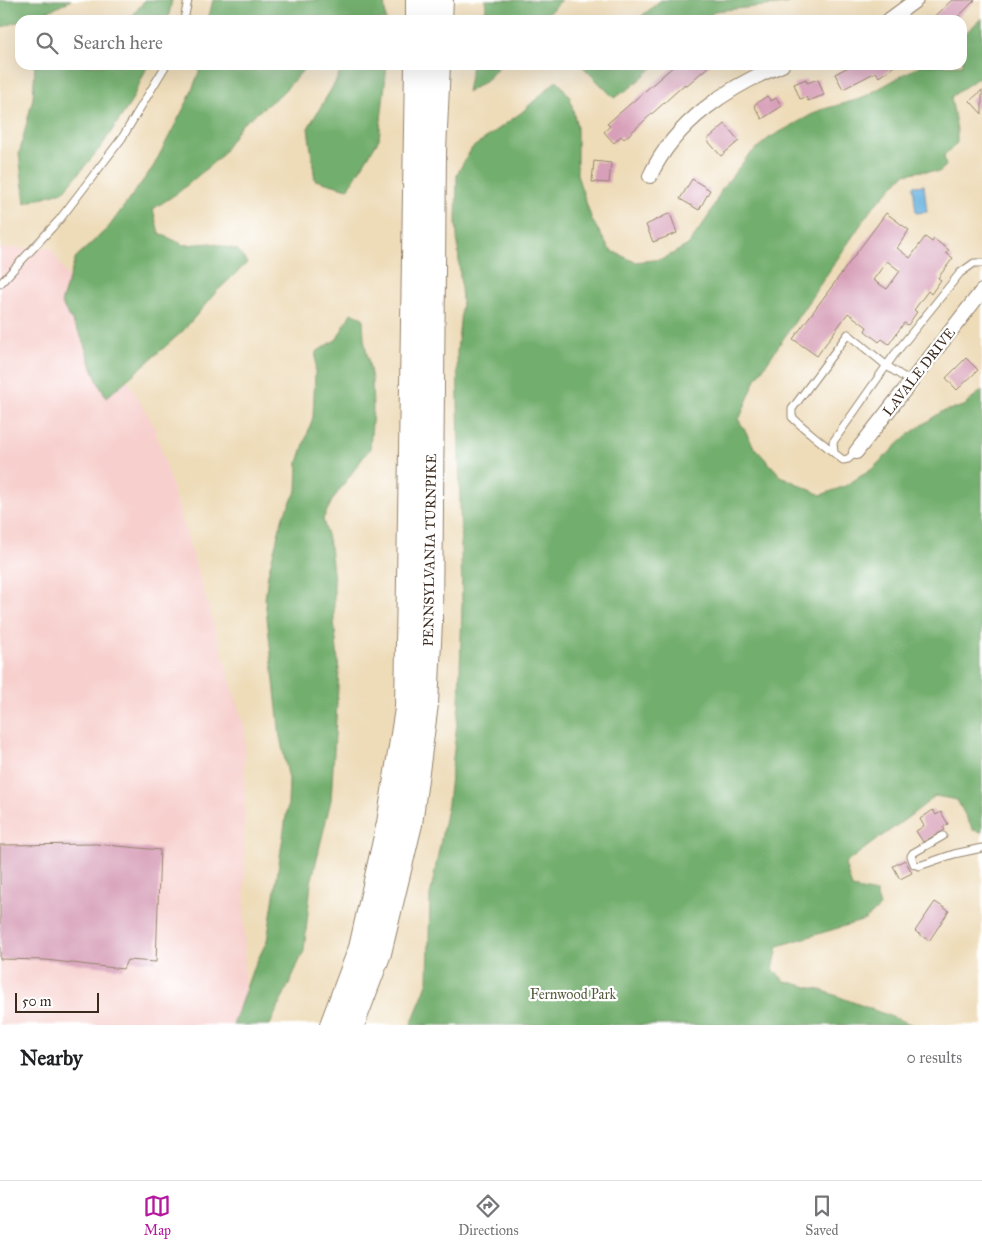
<!DOCTYPE html>
<style>
body{margin:0;font-family:"IM FELL Great Primer",serif;background:#f6f6f6;color:#202124}
.scale{position:absolute;left:15px;bottom:12px;width:84px;box-sizing:border-box;padding-left:5px;border:2px solid #3b2a1e;border-top:0;font-size:14px;line-height:18px;white-space:nowrap;color:#3b2a1e;-webkit-text-stroke:4px #fff;paint-order:stroke}
.list{margin:0;padding:0;list-style:none}
h2{display:flex;justify-content:space-between;align-items:center;height:65px;margin:0;padding:0 20px;font-size:21px}
h2 small{font-size:16px;font-weight:400;color:#757577}
.icon{flex:none;width:28px;height:28px;fill:none;stroke:currentColor;stroke-width:2;stroke-linecap:round;stroke-linejoin:round}
.map{position:relative;flex:none;width:982px;height:1025px;overflow:hidden}
.search{position:absolute;background:#fff;box-shadow:0 5px 20px #0002;left:15px;right:15px;top:15px;height:55px;display:flex;align-items:center;gap:12px;box-sizing:border-box;padding:0 18px;border-radius:15px;color:#757577;font-size:19px}
.sheet{height:155px;background:#fff}
nav{display:flex;justify-content:space-around;align-items:center;box-sizing:border-box;height:70px;border-top:1px solid #e0e0e0;background:#fff;font-size:14px;color:#757577}
nav a{display:grid;justify-items:center;gap:2px}
nav .on{color:#b5179e}
.map>svg:first-child{display:block}
.built{fill:#f7d0ce}
.forest{fill:#72ae6d;stroke:#566c46}
.water{fill:#66b1df;stroke:#506e7e}
.building{fill:#d79fb8;fill-rule:evenodd}
.lines{fill:none;stroke-linecap:round;stroke-linejoin:round}
.lane-casing{stroke:#94836c;stroke-width:9}
.street-casing{stroke:#94836c;stroke-width:16}
.highway-casing{stroke:#94836c;stroke-width:26}
.lane{stroke:#fff;stroke-width:7}
.street{stroke:#fff;stroke-width:14}
.highway{stroke:#fff;stroke-width:24}
.labels{text-anchor:middle;dominant-baseline:central;stroke-width:4.5;stroke-linejoin:round;paint-order:stroke}
.street-label{font-size:14px;fill:#3b2a1e;stroke:#fff}
.park-label{font-size:14px;fill:#545a3b;stroke:#fff}
</style>
<div class="map">
<svg width="982" height="1025" viewBox="0 0 982 1025">
<rect width="100%" height="100%" fill="#fff"/>
<filter id="ink" filterUnits="userSpaceOnUse"><feTurbulence type="fractalNoise" baseFrequency=".02" numOctaves="2"/><feDisplacementMap in="SourceGraphic" scale="10" xChannelSelector="R" yChannelSelector="G"/><feConvolveMatrix kernelMatrix="1 2 1 2 8 2 1 2 1" color-interpolation-filters="sRGB"/></filter>
<filter id="wash" filterUnits="userSpaceOnUse"><feTurbulence type="fractalNoise" baseFrequency=".0096" numOctaves="4" result="noise"/><feDisplacementMap in="SourceGraphic" scale="20" xChannelSelector="R" yChannelSelector="G"/><feGaussianBlur stdDeviation="1.12" result="paint"/><feColorMatrix in="noise" values="0 0 0 0 0 0 0 0 0 0 0 0 0 0 0 0 0 1.4 0 .05"/><feComposite in="paint" operator="in"/></filter>
<g filter="url(#wash)">
<rect width="100%" height="100%" fill="#eedcb9"/>
<!-- built -->
<path class="built" d="M0,248h51l103,178 91,303 -1,296h-244z"/>
<!-- forest -->
<path class="forest" d="M0,0h71l-15,8 -56,20z
M145,0h27l-4,20h-39z
M213,0h171l2,20h-178z
M485,0h77l-21,20h-58l3,-13z
M661,0h132l-8,4 -70,7 -10,9h-68z
M982,18v57l-31,22 6,33v13l-13,12 2,11 -7,6 -17,-1 -17,3 -33,34 -116,171 -17,41 15,27 27,29 40,19 24,-9 27,-17 37,-35 32,-22 23,-6 18,-16v442l-9,-2 -16,-30 -22,-4c-29,25 -61,44 -90,68l7,24 24,5 4,14 -15,13 -87,26 -5,24 12,11 39,10 89,34h-502l17,-44 2,-85 18,-93 11,-98 3,-101 -5,-253 5,-50 -6,-78 1,-49 15,-26 50,-36 35,-32 13,17 7,30v48l15,45 18,30 25,12 28,-3 25,-14 20,-28 14,-28 26,-33 21,-18 51,-28 40,-11 61,-34h41v-29z
M35,65h113l-18,39 -30,44 -36,43 -39,12 -6,-49 14,-56z
M202,65h106l-27,29 -41,32 -19,30 -42,36 -26,17 6,24 25,12 27,-2 27,7 9,13 -30,28 -35,41 -76,66 -10,-20 -15,-42 -20,-33 15,-46 32,-29 45,-61 34,-65z
M343,65h44l-8,74 -31,50 -33,-9 -7,-52 28,-47z
M472,65h28l-14,16 -19,11z
M581,65h75l-26,23 -16,10z
M351,313l12,5 1,21 8,40 1,31 -3,38 -37,51 -10,20 7,28 4,34v39l5,51 -8,129 -20,83 -7,68 -34,74h-37l19,-54 15,-30 21,-137 1,-24 -9,-43 -15,-138 3,-25 15,-58 14,-26 1,-28 15,-45 3,-65 21,-13z"/>
<!-- water -->
<path class="water" d="M924,185l3,27 -11,1 -3,-27z"/>
<g id="blocks">
<!-- building -->
<path class="building" d="M952,0h23l-20,20h-25z
M675,65h35l-24,21 -1,-2 -61,55 -3,-3 -7,7 -10,-11 6,-6 -3,-2z
M852,65h44l-17,12 -3,-5 -33,17 -8,-15z
M806,79l1,4 11,-4 6,16 -16,6 -2,-4 -6,2 -6,-15z
M982,90v24l-12,-13z
M767,96l4,5 5,-3 6,8 -20,13 -8,-14z
M725,124l14,17 -18,15 -14,-16z
M594,161l17,2 -2,20 -17,-1z
M692,179l18,11 -11,20 -19,-11z
M670,213l7,20 -24,9 -7,-17z
M886,213l23,17 -12,18 13,10 15,-21 7,5 2,-3 15,11 -3,3 7,5 -15,20 3,2 -10,14 -3,-3 -14,19 3,2 -9,13 -4,-2 -15,21 -7,-5 -3,3 -14,-11 2,-4 -19,-14 -31,43 -24,-17zM887,261l13,10 -13,18 -14,-9z
M966,358l12,12 -21,20 -11,-12z
M933,810l3,5 5,-3 7,12 -5,3 2,3 -22,12 -7,-11 8,-5 -4,-7z
M96,844l64,6 -4,112 -29,-2 -4,9 -77,-9 -46,-1v-114z
M905,860l7,13 -12,6 -7,-13z
M935,902l14,9 -20,30 -14,-10z"/>
</g>
</g>
<g filter="url(#ink)">
<use href="#blocks" fill-opacity="0" stroke="#94836c" stroke-width="1"/>
<g class="lines">
<!-- lane casing -->
<g class="lane-casing">
<path id="lane" d="M184,20l4,-20
M0,284l60,-65 62,-81 44,-73
M856,452l-8,7 -5,1 -9,-7 -1,-11 61,-87 66,-82 14,-10h8
M834,453c-14,-13 -29,-23 -42,-36v-8l56,-75 39,32 24,16
M943,836l-30,17 -2,3 3,8 5,2 35,-12 28,-6"/>
</g>
<!-- street casing -->
<g class="street-casing">
<path id="street" d="M889,20l27,-20
M650,176c25,-54 79,-90 132,-111
M856,452l126,-161"/>
</g>
<!-- highway casing -->
<g class="highway-casing">
<path id="highway" d="M418,20v-20
M440,20l1,-20
M332,1025l29,-77 28,-125 18,-114 10,-644
M352,1025l27,-72 31,-129 16,-120 4,-82 4,-472 4,-85"/>
</g>
<!-- lane -->
<use href="#lane" class="lane"/>
<!-- street -->
<use href="#street" class="street"/>
<!-- highway -->
<use href="#highway" class="highway"/>
</g>
</g>
<g class="labels">
<!-- street labels -->
<g class="street-label">
<text transform="translate(919 372) rotate(-52)">LAVALE DRIVE</text>
<text transform="translate(430 550) rotate(-89)">PENNSYLVANIA TURNPIKE</text>
</g>
<!-- park labels -->
<g class="park-label">
<text x="573" y="994">Fernwood Park</text>
</g>
</g>
</svg>
<div class="scale">50 m</div>
<div class="search"><svg class="icon" aria-label="search" viewBox="0 0 24 24"><circle cx="10" cy="10" r="6"/><path d="M15 15l6 6"/></svg>Search here</div>
</div>
<section class="sheet">
<h2>Nearby<small>0 results</small></h2>
<ul class="list">
</ul>
</section>
<nav>
<a class="on"><svg class="icon" aria-label="map" viewBox="0 0 24 24"><path d="M3 6l6-2 6 2 6-2v14l-6 2-6-2-6 2zM9 4v14M15 6v14"/></svg>Map</a>
<a><svg class="icon" aria-label="directions" viewBox="0 0 24 24"><path d="M12 3l9 9-9 9-9-9zM9 14v-3h6M13 9l2 2-2 2"/></svg>Directions</a>
<a><svg class="icon" aria-label="saved" viewBox="0 0 24 24"><path d="M7 4h10v16l-5-4-5 4z"/></svg>Saved</a>
</nav>
